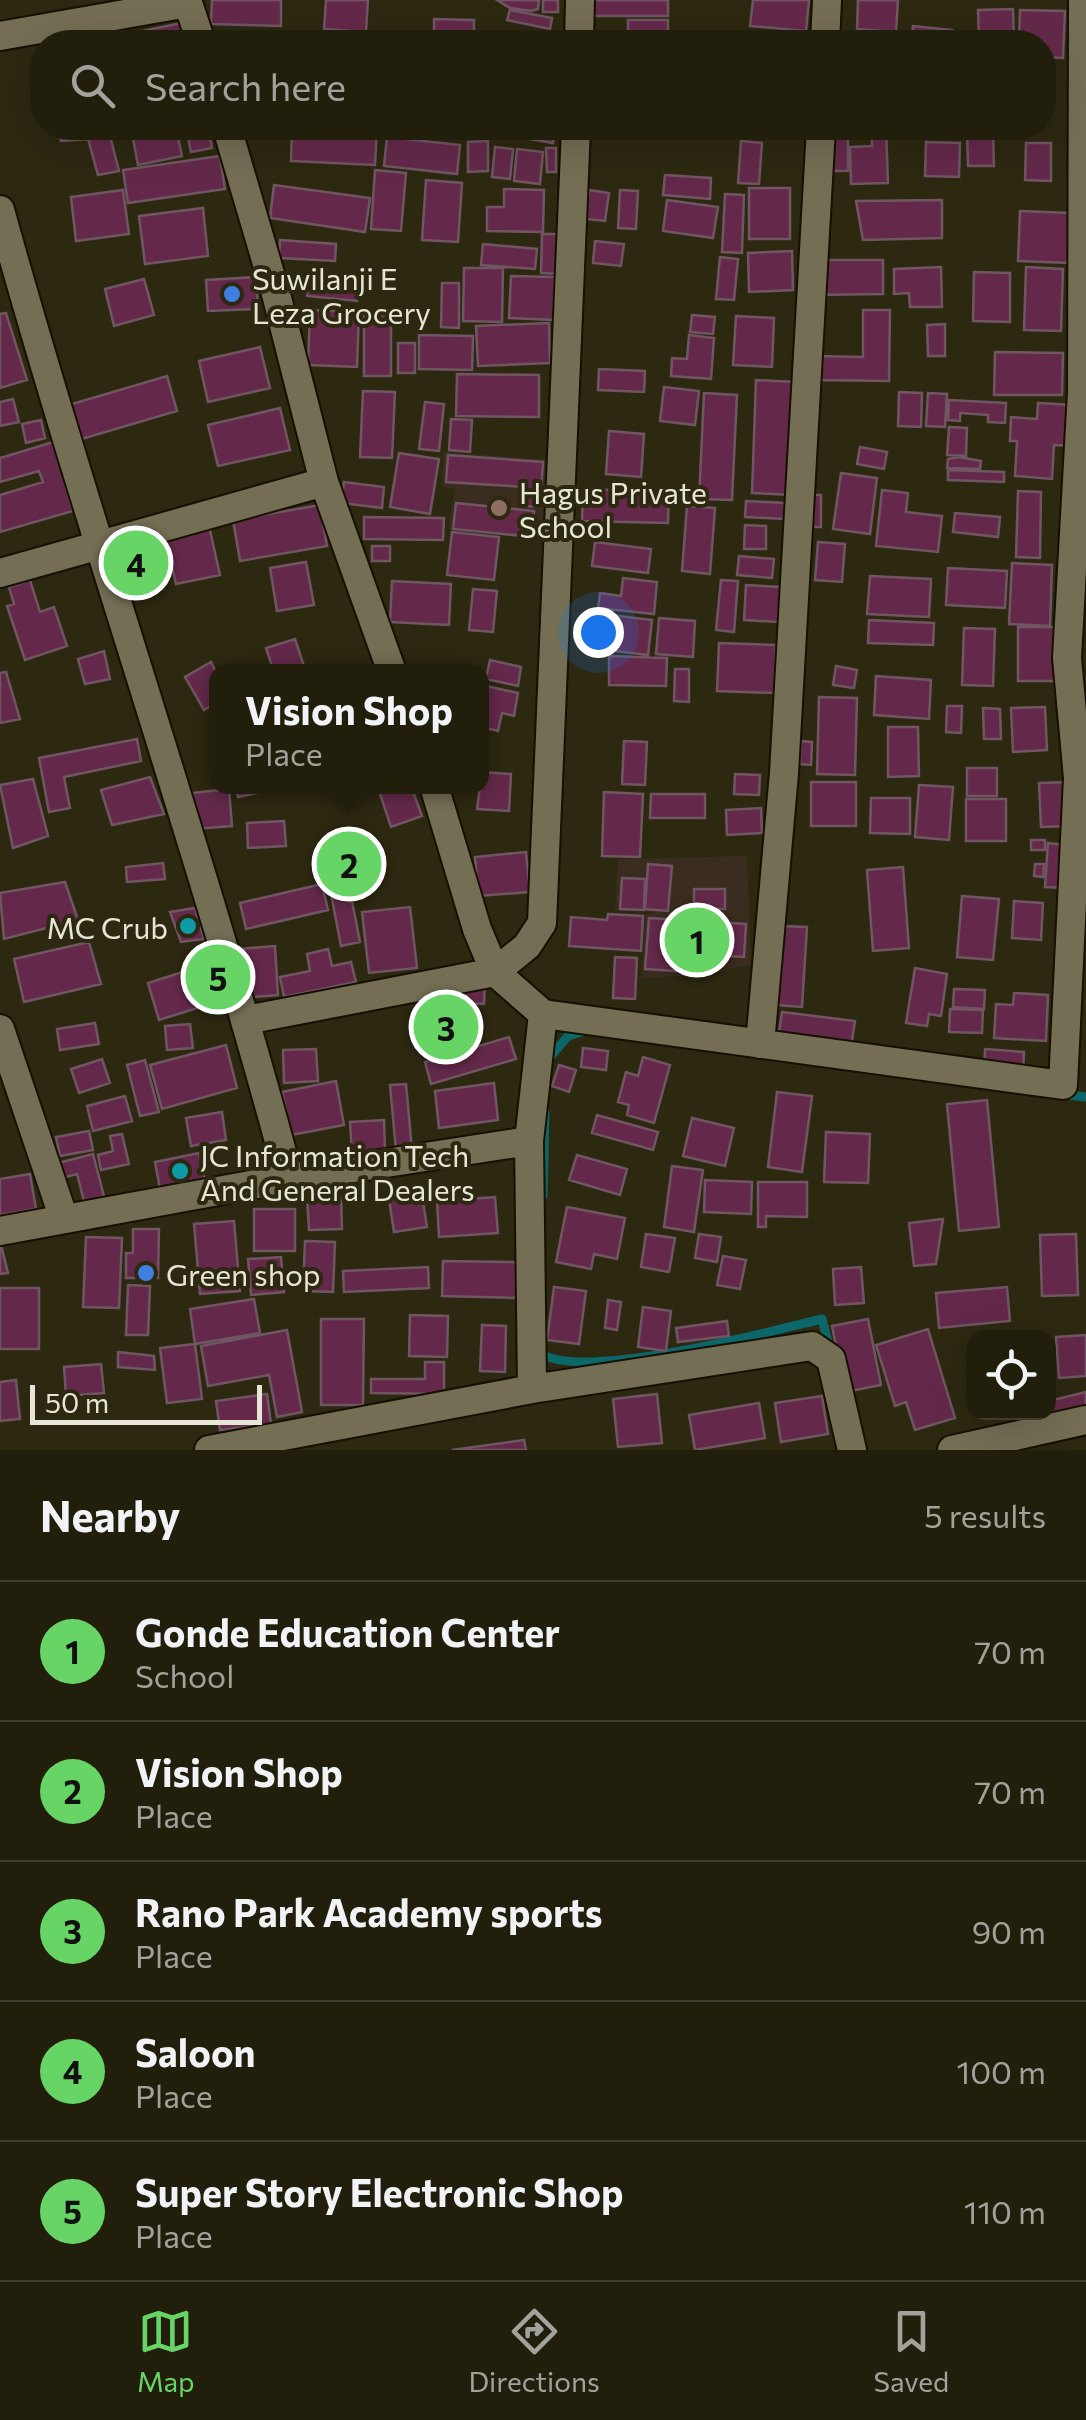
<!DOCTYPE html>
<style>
body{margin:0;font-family:Commissioner,sans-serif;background:#2a2715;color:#f1f3f6}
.controls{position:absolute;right:30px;bottom:30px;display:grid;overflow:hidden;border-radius:20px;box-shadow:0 10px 40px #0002}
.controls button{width:90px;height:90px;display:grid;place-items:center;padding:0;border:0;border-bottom:2px solid #3f3c2d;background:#221e0c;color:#f1f3f6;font:50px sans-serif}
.scale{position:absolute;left:30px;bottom:25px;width:232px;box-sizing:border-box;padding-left:10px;border:5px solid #e7e5d6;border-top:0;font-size:28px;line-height:35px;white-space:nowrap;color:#e7e5d6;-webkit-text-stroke:8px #2d2810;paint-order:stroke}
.you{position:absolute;left:598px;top:632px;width:35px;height:35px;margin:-25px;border:8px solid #fff;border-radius:50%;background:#1a73e8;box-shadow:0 0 0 15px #1a73e833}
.badge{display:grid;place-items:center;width:65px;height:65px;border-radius:50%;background:#67d466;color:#111;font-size:32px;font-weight:700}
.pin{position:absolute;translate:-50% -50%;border:5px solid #fff;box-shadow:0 2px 10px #0006}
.popup{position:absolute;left:209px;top:664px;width:280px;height:130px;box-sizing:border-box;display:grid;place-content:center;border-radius:20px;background:#221e0c;filter:drop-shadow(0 2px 8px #0005);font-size:32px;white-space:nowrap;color:#a2a29d}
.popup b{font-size:38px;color:#f1f3f6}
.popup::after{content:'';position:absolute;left:50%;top:100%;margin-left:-20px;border:20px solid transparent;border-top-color:#221e0c}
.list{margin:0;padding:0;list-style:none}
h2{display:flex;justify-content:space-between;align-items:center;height:130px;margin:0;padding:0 40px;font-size:42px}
h2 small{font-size:32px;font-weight:400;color:#a2a29d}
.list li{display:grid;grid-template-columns:65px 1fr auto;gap:30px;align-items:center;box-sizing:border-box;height:140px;padding:0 40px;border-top:2px solid #3f3c2d}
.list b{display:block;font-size:38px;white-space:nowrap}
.list p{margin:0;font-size:32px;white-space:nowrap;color:#a2a29d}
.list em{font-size:32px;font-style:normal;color:#a2a29d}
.icon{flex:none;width:55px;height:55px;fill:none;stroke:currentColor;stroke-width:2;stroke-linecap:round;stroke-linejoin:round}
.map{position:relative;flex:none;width:1086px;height:1450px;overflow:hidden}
.search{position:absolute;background:#221e0c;box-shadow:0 10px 40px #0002;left:30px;right:30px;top:30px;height:110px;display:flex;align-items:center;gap:25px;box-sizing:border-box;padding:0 35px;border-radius:40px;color:#a2a29d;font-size:38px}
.sheet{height:830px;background:#221e0c}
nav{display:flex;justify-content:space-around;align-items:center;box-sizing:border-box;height:140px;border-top:2px solid #3f3c2d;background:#221e0c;font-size:28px;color:#a2a29d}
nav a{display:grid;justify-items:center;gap:5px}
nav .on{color:#67d466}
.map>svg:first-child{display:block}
.education{fill:#3a2c1f}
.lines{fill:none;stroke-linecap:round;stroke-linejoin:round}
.stream{stroke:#0c676a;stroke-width:9}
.building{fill:#64294a;stroke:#705662;stroke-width:2.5}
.street-casing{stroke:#151000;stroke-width:32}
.street{stroke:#746e54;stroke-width:28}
.shop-dot{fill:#3f7fe0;stroke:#2d2810;stroke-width:4}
.education-dot{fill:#8d6e63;stroke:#2d2810;stroke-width:4}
.culture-dot{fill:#0f9aa8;stroke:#2d2810;stroke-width:4}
.labels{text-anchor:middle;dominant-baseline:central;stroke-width:8;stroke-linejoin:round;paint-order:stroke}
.poi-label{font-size:30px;fill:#e7e5d6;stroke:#2d2810;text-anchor:start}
</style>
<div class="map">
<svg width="1086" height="1450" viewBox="0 0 1086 1450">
<rect width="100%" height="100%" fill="#2d2810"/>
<!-- education -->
<path class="education" d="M444,452l107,8 -8,80 -95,-11 7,-41 -13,-1z
M747,856l4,109 -52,10 -57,3 3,-63 10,-3 -40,-2 3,-51z"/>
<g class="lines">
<!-- stream -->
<path class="stream" d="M550,1057l18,-21 20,-6
M1059,1094l27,3
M543,1196l2,-84
M538,1352c42,31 229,-20 284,-33l8,31"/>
</g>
<!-- building -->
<path class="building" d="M212,0h69v26l-70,-2z
M326,0h42l-2,32 -42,-3z
M497,0h42l-1,9 -6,2 -22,-3z
M543,0h15v12h-15z
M590,0h78v16h-78z
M753,0h56l-3,31 -56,-5z
M858,0h40l-2,32 -39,-3z
M1013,9l1,33h-35l-1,-32z
M510,10l42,8 -2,11 -43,-9z
M1020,10l45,1 -2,47 -19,-1v-15h-25z
M434,19l40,1v22h-40z
M628,20h40v22h-40z
M186,22l5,20h-56l-2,-9z
M913,26l39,4 -2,12h-39z
M252,32v10h-42l-1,-9z
M516,32l41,2v8h-41z
M59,128h49l11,43 -21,4 -10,-36 -27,2z
M131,128h45l6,28 -44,9z
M186,128h22l4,20 -21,4z
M292,128h85l-2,37 -84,-4z
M465,128h91l-3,15z
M826,128h43v4l-42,2z
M871,128h15l2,55 -37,1 -1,-37 22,-1z
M993,131l1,35h-26l-1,-34z
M387,137l73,8 -3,29 -73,-8z
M848,137v34h-18l-1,-33z
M488,141v30l-20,1v-30z
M741,141l21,2 -3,41 -21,-1z
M926,142l34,1 -1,34 -34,-1z
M1026,143h25v38l-26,-1z
M495,147l18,2 -3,30 -18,-2z
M546,148h10v24h-9z
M517,149l26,3 -3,32 -26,-3z
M220,156l5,33 -97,14 -5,-33z
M375,170l31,3 -5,58 -30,-2z
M665,175l46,3 -1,21 -47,-4z
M426,180l36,3 -4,59 -36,-2z
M274,185l96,13 -5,34 -95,-14z
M749,188h41v51h-41z
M504,189l40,1 -1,42 -56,-1v-24h17z
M123,190l6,44 -53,7 -5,-44z
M589,190l20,3 -4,28 -19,-2z
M620,190l18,1 -2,38 -18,-1z
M725,194l19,1 -2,58 -20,-1z
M667,200l51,7 -5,31 -50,-7z
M942,200v38l-79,2 -7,-39z
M203,208l5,48 -63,8 -6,-48z
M1020,211l51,2 -2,50 -51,-2z
M542,234h18l-1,40 -18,-1z
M280,240l56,4 -1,17 -56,-3z
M595,241l29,3 -3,22 -28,-3z
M483,244l54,5 -2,20 -54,-4z
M792,251l1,39 -44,2 -1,-39z
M720,257l18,2 -4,41 -18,-1z
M816,260h67v34l-67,1z
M941,267l1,40h-32l-1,-14 -15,1v-25z
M1026,267l37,2 -2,62 -37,-1z
M464,268h39l-1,54 -39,-1z
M309,272l51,6 -3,23 -50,-5z
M974,272l36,1v49l-37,-1z
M511,276l44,1 -2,43 -44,-2z
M256,277l2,32 -50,2 -2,-31z
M144,279l10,36 -40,11 -9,-37z
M442,283h17v45l-18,-1z
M310,310l49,2 -2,55 -49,-2z
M863,310h27l-1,71 -75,-1 1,-24 48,1z
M6,313l21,67 -27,8v-74z
M364,315h27v61h-27z
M692,315l23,2 -2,17 -23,-2z
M736,316l38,2 -2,49 -39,-2z
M549,323l1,40 -72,3 -2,-40z
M945,324v32h-17l-1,-31z
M419,335l54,1 -1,34 -53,-1z
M689,335l25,3 -3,41 -40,-3 1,-18 15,1z
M398,343h17v30h-17z
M260,347l10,41 -62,14 -9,-41z
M995,352l68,1 -1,42h-68z
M599,369l46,2 -1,21 -46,-2z
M457,374l82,1v42l-83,-1z
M167,376l10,35 -102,30 -10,-35z
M756,380l40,2 -4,113 -40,-2z
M664,387l35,4 -4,34 -35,-4z
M363,391l32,1 -3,66 -32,-1z
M899,392l23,1 -1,34 -23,-1z
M704,393l33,2 -5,105 -33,-1z
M928,393l19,1 -2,33 -19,-1z
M13,399l6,23 -19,4v-24z
M949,400l57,3 -1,20 -17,-1v-7l-28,-2v8l-12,-1z
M425,402l19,2 -5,47 -20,-2z
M1038,403l35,2 -2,41 -17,-1 -2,34 -37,-3 2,-35h-7l1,-24 26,2z
M280,408l10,42 -72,16 -10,-41z
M451,419l21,1 -2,32 -21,-2z
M41,420l4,18 -19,5 -4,-19z
M949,427l18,1 -1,28 -19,-1z
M609,431l35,3 -3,43 -35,-3z
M53,442l20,69 -73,21v-37l43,-13 -4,-11 -39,11v-24z
M860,447l27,5 -3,17 -27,-5z
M399,453l40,6 -9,55 -40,-7z
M448,455l95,7 -3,45 -17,-1 1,-19 -78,-5z
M959,457l22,4 -1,8 -33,-1 1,-9z
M948,470l56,2v10l-56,-2z
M841,473l36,5 -7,56 -37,-5z
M344,482l40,5 -2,21 -41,-5z
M583,489l86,3 -1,31 -86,-2z
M882,490l26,3 -2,19 36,4 -4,36 -62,-6z
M1018,491l23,1 -1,66 -24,-1z
M808,495h13v32h-14z
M746,501l39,2 -1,16 -39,-2z
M456,503l78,8 -2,26 -79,-8z
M320,505l7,41 -87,15 -7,-41z
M687,506l28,2 -5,66 -28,-3z
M955,513l45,4 -2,20 -45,-5z
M364,517l80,1 -1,22 -79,-1z
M745,525l21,1v23h-22z
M209,526l11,49 -44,9 -11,-48z
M452,532l47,5 -5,43 -47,-5z
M595,542l56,7 -3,24 -56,-7z
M818,542l27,2 -3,38 -27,-2z
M372,546h18v15h-18z
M152,547l1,32 -34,1 -1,-32z
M739,556l35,3 -2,19 -35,-3z
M306,562l8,43 -37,6 -7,-43z
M1012,563l40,2 -2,61 -41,-2z
M948,568l59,3 -2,37 -59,-3z
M870,576l61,3 -2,38 -62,-3z
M623,578l34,4 -3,32 -56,-6 2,-15 21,3z
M30,580l10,32 14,-5 13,39 -42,14 -18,-54 7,-2 -5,-17z
M721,580l17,1 -4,51 -18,-2z
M392,581l59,3 -2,41 -59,-3z
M746,585l35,2 -2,35 -35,-2z
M473,589l24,2 -4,41 -24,-2z
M588,612l64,8 -4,35 -64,-8z
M659,618l36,3 -2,36 -37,-3z
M869,620l65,3 -1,22 -65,-2z
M1018,627h37v54h-37z
M964,628l31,1 -2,57 -31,-1z
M295,639l11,33 -33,-3 -7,-21z
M719,643l57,2 -2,48 -57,-2z
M104,651l6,28 -25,5 -7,-25z
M609,656l58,2 -1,28 -57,-1z
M490,660l31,7 -3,19 -32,-7z
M211,662l5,10v31l-12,7 -19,-33z
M836,666l21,4 -3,18 -21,-3z
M675,669h14v33l-15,-1z
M6,672l14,47 -20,4v-50z
M876,676l55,4 -2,39 -55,-4z
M482,685l36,8 -4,23 -12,-3 -4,18 -16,-4z
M819,697l38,1 -2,77 -38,-1z
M947,706h15l-1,27 -15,-1z
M1045,707l2,43 -34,2 -2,-44z
M983,708l17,1 1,30h-17z
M888,727h30l1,49 -31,1z
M137,739l4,22 -77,16 6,31 -21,4 -10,-54z
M624,741l23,1 -2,43 -23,-1z
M801,741l11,1 -1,23 -11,-1z
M967,768h30v28h-30z
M482,772l29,2 -2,37 -32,-2z
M735,774l25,1 -1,20 -25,-1z
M150,777l14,37 -52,11 -11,-35z
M33,779l15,57 -35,12 -13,-63z
M811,782h45v44h-45z
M1069,782l2,44 -30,1 -2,-44z
M919,785l34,2 -4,53 -34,-3z
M236,786h39l1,3 -38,8z
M411,786l11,30 -31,11 -13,-39z
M229,789l3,37 -37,3 -3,-36z
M604,792l39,2 -3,63 -38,-1z
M651,794h54v24h-55z
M871,798h39v36l-40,-1z
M966,799h40v42h-40z
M761,808l1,25 -35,2 -1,-25z
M284,821l2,25 -38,2 -1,-25z
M1031,840h14v10h-14z
M1048,843l18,2 -4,43 -17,-1z
M355,844l9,34 -21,5 -9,-34z
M526,852l4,40 -52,4 -3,-39z
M163,863l2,16 -38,3 -1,-15z
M648,864l24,2 -4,45 -23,-2z
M1035,864h9l-1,13 -9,-1z
M903,867l6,81 -36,3 -6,-81z
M622,878l23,1 -1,31 -24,-1z
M65,882l13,38 -74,19 -4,-46z
M322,884l6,26 -82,19 -6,-26z
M694,889h31v20h-31z
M350,891l10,51 -19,4 -10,-52z
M962,896l37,3 -6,61 -36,-3z
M1014,901l29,2 -2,37 -29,-2z
M410,907l7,61 -48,5 -7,-61z
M195,908l9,31 -23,3 -11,-30z
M608,914l35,2 -2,35 -72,-5 2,-29 36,3z
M649,918l97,6 -2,33 -54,-3 -1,18 -44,-3z
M782,926l25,1 -5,80 -25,-2z
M89,942l12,42 -77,18 -10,-43z
M275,946l3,49 -35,3 -3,-49z
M328,949l4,17 19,-4 5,20 -72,15 -4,-20 30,-6 -3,-17z
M215,957l18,52 -18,3 -5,-14 8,-4 -10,-34z
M615,957l22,1 -2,41 -22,-1z
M204,965l8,25 -9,3 4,12 -48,15 -11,-37z
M915,968l32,6 -6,42 -12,-2 -2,12 -21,-3z
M466,982l19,1 -1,21 -19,-1z
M954,989l31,1 -1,19 -31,-2z
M1014,993l34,2 -2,46 -52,-3 2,-34 17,1z
M471,1004l7,33 -58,13 -7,-32z
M950,1009l33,1 -1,23 -33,-1z
M782,1012l73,9 -4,26 -73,-8z
M95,1023l4,21 -39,6 -3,-21z
M190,1024l3,24 -26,2 -2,-24z
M509,1037l7,22 -85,25 -6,-22z
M226,1045l11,43 -75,21 -12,-44z
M583,1048l25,3 -2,19 -25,-3z
M316,1049l2,32 -34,2 -1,-33z
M985,1049l39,3 -1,22 -39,-2z
M643,1057l27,8 -16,58 -27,-8 2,-10 -11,-3 8,-30 12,4z
M102,1059l8,24 -31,10 -8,-24z
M145,1060l14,52 -19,4 -13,-51z
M559,1065l17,5 -7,22 -17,-6z
M336,1081l8,44 -53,10 -9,-43z
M494,1083l4,37 -59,8 -4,-37z
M406,1084l6,66 -16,1 -6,-66z
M777,1092l35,4 -10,76 -34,-5z
M125,1096l7,25 -39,10 -6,-25z
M987,1100l12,127 -40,4 -12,-127z
M222,1112l4,28 -35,6 -5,-28z
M597,1115l61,17 -5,18 -61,-17z
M692,1118l42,10 -9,38 -42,-10z
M384,1120l1,32 -33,2 -2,-32z
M89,1131l4,19 -33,6 -4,-19z
M826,1132l44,2 -2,49 -44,-1z
M122,1134l7,30 -28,6 -3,-15 15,-4 -3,-15z
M199,1153l6,27 -45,9 -5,-27z
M93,1154l13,50 -20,5 -9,-35 -15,4 -4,-15z
M577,1155l50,14 -7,26 -51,-15z
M672,1166l31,4 -9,62 -30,-5z
M30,1174l6,35 -36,6v-36z
M705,1180l47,2 -1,32 -47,-2z
M758,1182h49v35l-41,-1v11h-8z
M422,1195l5,32 -33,5 -5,-33z
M341,1196l1,33 -33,1 -2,-33z
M495,1197l3,36 -59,4 -2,-36z
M567,1207l58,11 -8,41 -23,-5 -3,15 -35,-7z
M254,1209h41v42h-41z
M943,1219l-7,45 -22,2 -5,-43z
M234,1221l6,70 -40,3 -6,-70z
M133,1229h26l-1,49h-32v-25h7z
M646,1234l29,4 -6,34 -28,-5z
M699,1234l22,3 -4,25 -22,-4z
M1076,1234l2,61 -36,1 -2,-61z
M86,1237l36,1 -3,70 -36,-1z
M0,1241l8,32 -8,1z
M305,1241l30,1 -2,50 -30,-1z
M723,1256l23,4 -6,29 -23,-4z
M281,1257l3,35 -33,3 -3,-36z
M443,1261l74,1 -1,36 -74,-2z
M428,1267l1,21 -85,4 -1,-21z
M861,1267l3,36 -29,2 -2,-36z
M128,1285l22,1 -2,49h-22z
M554,1287l32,4 -7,53 -32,-4z
M1007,1287l3,34 -71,7 -3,-35z
M0,1288h39v61h-39z
M254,1299l6,34 -65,11 -5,-35z
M608,1300l13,2 -4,28 -12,-2z
M643,1307l28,4 -5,40 -28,-4z
M410,1315l38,1 -1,41 -38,-1z
M321,1319h43l-1,86h-42z
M868,1319l13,66 -36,7 -13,-66z
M727,1321l2,15 -51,6 -2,-14z
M482,1325l24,1 -1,46 -25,-1z
M928,1329l27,89 -40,12 -9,-28 -11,4 -19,-61z
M287,1330l15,82 -25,5 -8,-42 -61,11 -7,-40z
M1086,1335v41l-27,2 -3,-41z
M195,1344l7,55 -35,4 -7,-55z
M118,1352l36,4 1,14 -37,-3z
M974,1361v40l-7,-39z
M425,1362h19v32l-73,-1v-14h54z
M101,1364l3,29 -38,3 -2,-29z
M16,1380l4,39 -20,2v-39z
M1086,1392v21l-33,8 -4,-20z
M267,1394l4,30 -51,6 -4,-29z
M657,1394l5,49 -44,4 -5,-48z
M822,1396l6,38 -47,8 -6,-39z
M759,1403l6,35 -70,12 -6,-35z
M524,1440l2,10h-74z"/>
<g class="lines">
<!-- street casing -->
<g class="street-casing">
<path id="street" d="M187,0l14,42
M0,36l188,-33
M579,42l1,-42
M825,42l2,-42
M227,128l49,166 48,188 68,190
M0,210c90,324 202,643 289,968
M0,573l324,-91
M434,786l43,143 18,43 48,42 520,71 15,-307 -11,-120 15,-266 1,-392
M246,1020l249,-48 32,-26 15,-23 34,-795
M0,1029l64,190
M760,1044l24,-271 37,-645
M0,1231l289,-53 240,-37
M532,1389l-3,-248 14,-127
M209,1450l323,-61 280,-43 19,13 21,91
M952,1450l134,-30"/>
</g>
<!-- street -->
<use href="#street" class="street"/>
</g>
<!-- markers -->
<g class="shop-dot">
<circle cx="232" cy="294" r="10"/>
<circle cx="146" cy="1273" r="10"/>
</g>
<circle class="education-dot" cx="499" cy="508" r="10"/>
<g class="culture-dot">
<circle cx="188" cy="926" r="10"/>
<circle cx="180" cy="1171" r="10"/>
</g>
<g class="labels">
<!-- poi labels -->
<g class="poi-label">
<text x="252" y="277">Suwilanji E<tspan x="252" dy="34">Leza Grocery</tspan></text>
<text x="519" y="491">Hagus Private<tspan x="519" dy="34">School</tspan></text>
<text x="168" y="926" text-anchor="end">MC Crub</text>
<text x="200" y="1154">JC Information Tech<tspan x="200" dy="34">And General Dealers</tspan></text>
<text x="166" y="1273">Green shop</text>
</g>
</g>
</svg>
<div class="controls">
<button><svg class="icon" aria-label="locate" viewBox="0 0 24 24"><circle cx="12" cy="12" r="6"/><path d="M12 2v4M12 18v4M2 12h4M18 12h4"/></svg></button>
</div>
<div class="scale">50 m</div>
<div class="you"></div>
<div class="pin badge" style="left:697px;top:940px">1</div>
<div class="pin badge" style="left:349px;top:864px">2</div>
<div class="popup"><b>Vision Shop</b>Place</div>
<div class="pin badge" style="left:446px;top:1027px">3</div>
<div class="pin badge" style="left:136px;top:563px">4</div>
<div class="pin badge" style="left:218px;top:977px">5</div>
<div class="search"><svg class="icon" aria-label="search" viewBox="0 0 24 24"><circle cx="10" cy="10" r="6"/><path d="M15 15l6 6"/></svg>Search here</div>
</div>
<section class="sheet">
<h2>Nearby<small>5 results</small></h2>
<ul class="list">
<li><span class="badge">1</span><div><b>Gonde Education Center</b><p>School</p></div><em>70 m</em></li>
<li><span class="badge">2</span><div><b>Vision Shop</b><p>Place</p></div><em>70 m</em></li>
<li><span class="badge">3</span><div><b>Rano Park Academy sports</b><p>Place</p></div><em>90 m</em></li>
<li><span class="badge">4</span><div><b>Saloon</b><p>Place</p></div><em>100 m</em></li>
<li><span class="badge">5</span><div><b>Super Story Electronic Shop</b><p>Place</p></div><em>110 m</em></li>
</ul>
</section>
<nav>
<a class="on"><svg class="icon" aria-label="map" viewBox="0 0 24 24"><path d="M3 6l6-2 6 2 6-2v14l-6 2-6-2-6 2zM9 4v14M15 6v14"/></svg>Map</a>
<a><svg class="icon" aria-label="directions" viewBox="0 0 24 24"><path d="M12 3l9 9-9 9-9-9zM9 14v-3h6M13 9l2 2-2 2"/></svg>Directions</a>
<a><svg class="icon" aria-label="saved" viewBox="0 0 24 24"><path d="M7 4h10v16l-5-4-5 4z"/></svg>Saved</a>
</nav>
